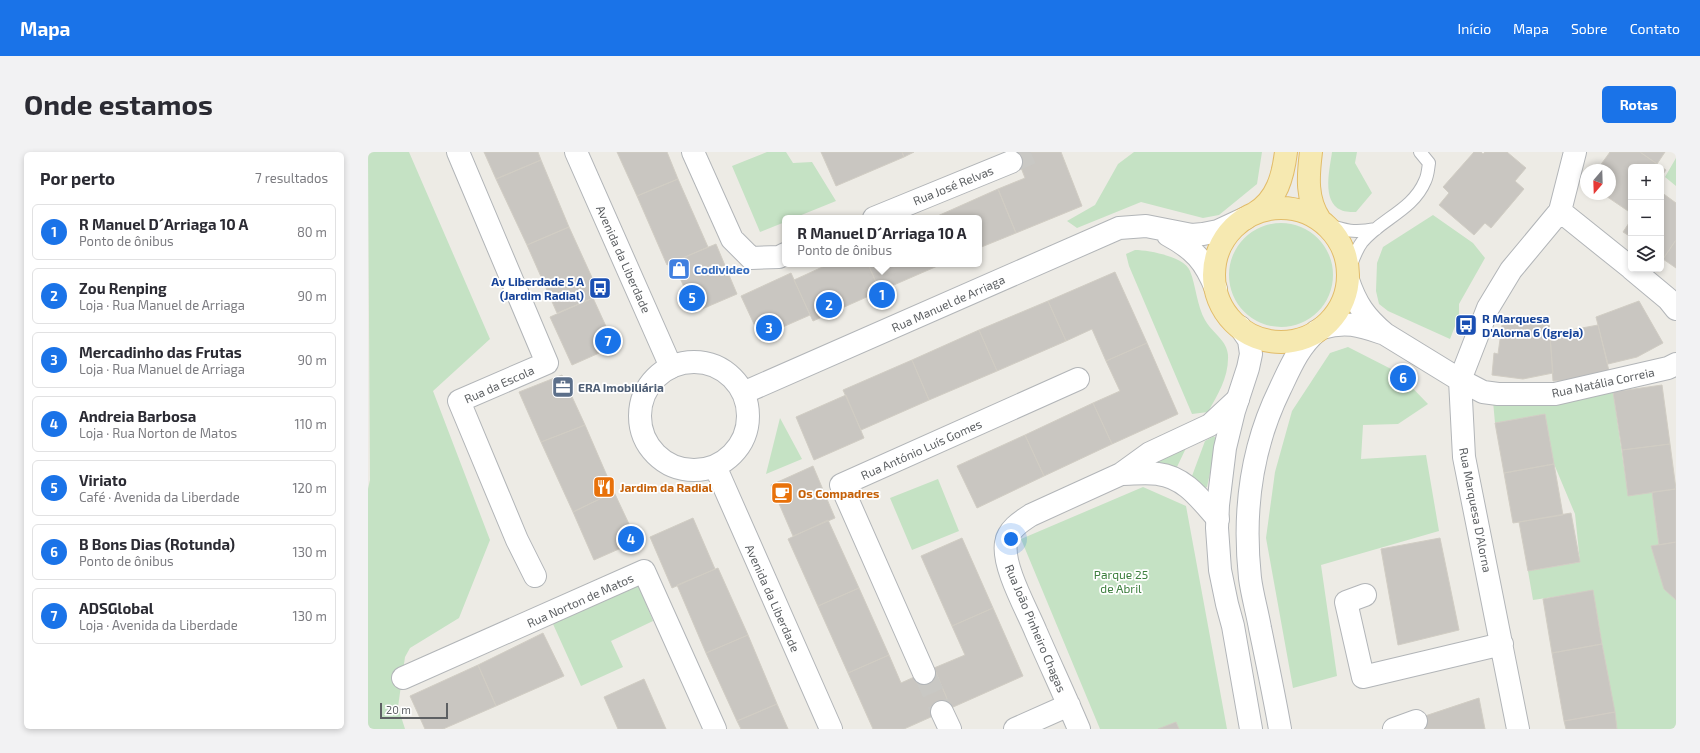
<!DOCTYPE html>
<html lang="pt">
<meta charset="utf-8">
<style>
body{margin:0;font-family:"Exo 2",sans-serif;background:#f2f2f3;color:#2b2b33}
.controls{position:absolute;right:12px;top:12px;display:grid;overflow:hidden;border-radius:6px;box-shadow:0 2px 6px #0003}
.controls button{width:36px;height:36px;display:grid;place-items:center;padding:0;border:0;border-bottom:1px solid #e1e1e2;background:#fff;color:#2b2b33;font:20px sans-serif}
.compass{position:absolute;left:1212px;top:12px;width:36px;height:36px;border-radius:50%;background:#fff;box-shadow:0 2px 6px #0003;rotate:199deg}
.scale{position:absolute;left:12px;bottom:10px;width:68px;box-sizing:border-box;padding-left:4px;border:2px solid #5d6063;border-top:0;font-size:11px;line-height:14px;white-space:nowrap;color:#5d6063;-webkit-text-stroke:3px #fff;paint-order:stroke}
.you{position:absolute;left:643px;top:387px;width:14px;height:14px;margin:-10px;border:3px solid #fff;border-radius:50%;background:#1a73e8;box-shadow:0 0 0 6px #1a73e833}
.badge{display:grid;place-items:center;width:26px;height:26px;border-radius:50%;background:#1a73e8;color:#fff;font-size:13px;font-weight:700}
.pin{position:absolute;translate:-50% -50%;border:2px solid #fff;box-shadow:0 1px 4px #0006}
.popup{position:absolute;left:414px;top:63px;width:200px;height:52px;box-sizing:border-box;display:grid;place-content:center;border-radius:6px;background:#fff;filter:drop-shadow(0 1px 3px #0005);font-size:13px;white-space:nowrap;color:#7c7c81}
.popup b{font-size:15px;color:#2b2b33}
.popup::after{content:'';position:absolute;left:50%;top:100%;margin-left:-8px;border:8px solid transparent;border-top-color:#fff}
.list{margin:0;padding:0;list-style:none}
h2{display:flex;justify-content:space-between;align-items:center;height:52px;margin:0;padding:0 16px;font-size:17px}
h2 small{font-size:13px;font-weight:400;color:#7c7c81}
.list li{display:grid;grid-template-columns:26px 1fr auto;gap:12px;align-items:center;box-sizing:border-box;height:56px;margin:0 8px 8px;padding:0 8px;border:1px solid #e1e1e2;border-radius:6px}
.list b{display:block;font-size:15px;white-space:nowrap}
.list p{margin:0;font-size:13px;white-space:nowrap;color:#7c7c81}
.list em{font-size:13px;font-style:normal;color:#7c7c81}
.icon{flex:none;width:22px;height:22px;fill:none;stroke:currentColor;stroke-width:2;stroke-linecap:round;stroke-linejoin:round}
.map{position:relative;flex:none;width:1308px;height:577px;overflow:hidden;border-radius:6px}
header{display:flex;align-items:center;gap:24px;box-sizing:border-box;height:56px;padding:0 20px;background:#1a73e8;color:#fff}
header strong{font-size:19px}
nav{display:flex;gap:22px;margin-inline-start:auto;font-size:14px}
.intro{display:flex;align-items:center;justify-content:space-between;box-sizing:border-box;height:96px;padding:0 24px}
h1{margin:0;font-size:28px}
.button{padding:10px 18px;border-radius:6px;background:#1a73e8;color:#fff;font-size:14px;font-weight:700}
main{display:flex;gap:24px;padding:0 24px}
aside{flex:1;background:#fff;border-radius:6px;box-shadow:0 2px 6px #0003}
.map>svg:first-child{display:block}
.green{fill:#c5e2c4}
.building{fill:#c9c6c1;stroke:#d1cdc4}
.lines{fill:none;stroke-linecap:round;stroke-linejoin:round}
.minor-tunnel{stroke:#c9c8c4;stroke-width:22;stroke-dasharray:22 11;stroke-linecap:butt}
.service-casing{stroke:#b2b5b8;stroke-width:14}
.minor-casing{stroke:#b2b5b8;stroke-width:24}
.tertiary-casing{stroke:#b2b5b8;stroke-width:24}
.secondary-casing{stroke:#b1b4b8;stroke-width:24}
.primary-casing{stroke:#e2bc69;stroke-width:24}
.service{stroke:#fff;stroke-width:12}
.minor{stroke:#fff;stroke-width:22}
.tertiary{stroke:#fff;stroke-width:22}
.secondary{stroke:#fff;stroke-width:22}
.primary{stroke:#f6e9b1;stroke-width:22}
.labels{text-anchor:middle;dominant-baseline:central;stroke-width:3.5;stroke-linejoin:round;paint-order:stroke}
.street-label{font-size:12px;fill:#5d6063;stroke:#fff}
.shop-label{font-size:12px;font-weight:bold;fill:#366cbe;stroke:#fff;text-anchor:start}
.transit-label{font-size:12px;font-weight:bold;fill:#164399;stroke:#fff;text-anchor:end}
.service-label{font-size:12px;font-weight:bold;fill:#4e5e75;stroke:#fff;text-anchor:start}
.food-label{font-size:12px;font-weight:bold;fill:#c56008;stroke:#fff;text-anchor:start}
.park-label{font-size:12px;fill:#3f8040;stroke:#fff}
</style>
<header>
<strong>Mapa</strong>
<nav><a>Início</a><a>Mapa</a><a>Sobre</a><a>Contato</a></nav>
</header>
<div class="intro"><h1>Onde estamos</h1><a class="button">Rotas</a></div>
<main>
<aside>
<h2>Por perto<small>7 resultados</small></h2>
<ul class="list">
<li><span class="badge">1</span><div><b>R Manuel D´Arriaga 10 A</b><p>Ponto de ônibus</p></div><em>80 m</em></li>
<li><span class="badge">2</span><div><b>Zou Renping</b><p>Loja · Rua Manuel de Arriaga</p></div><em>90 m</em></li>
<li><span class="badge">3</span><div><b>Mercadinho das Frutas</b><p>Loja · Rua Manuel de Arriaga</p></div><em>90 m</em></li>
<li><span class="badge">4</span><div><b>Andreia Barbosa</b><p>Loja · Rua Norton de Matos</p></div><em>110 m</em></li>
<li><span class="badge">5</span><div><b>Viriato</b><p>Café · Avenida da Liberdade</p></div><em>120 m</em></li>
<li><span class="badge">6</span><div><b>B Bons Dias (Rotunda)</b><p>Ponto de ônibus</p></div><em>130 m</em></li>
<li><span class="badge">7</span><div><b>ADSGlobal</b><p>Loja · Avenida da Liberdade</p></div><em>130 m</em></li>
</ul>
</aside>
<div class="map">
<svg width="1308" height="577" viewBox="0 0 1308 577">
<rect width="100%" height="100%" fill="#edebe5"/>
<!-- green -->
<path class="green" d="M0,0h41l81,187 -57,52 57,149 -31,78 -49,30 -5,9 -7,50 7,22h-37v-240l2,-9z
M399,0h19l7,11 19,-1 24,39 -42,17h-9v4l-25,10 -28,-66z
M766,0h128l-5,32 -38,31 -16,3 -62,-16 -64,26 -10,-7 28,-16 23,-41z
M964,0h25l-2,11 17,30 -16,19c-4,0 -11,0 -15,-2 -20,-9 -11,-42 -9,-58z
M1308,6v28l-11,-9z
M1065,63l40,28 12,15 -26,46v12l-9,23 -62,-28 -9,-7 -3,-13 1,-28 6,-16z
M861 123a52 52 0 1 1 104 0a52 52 0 1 1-104 0Z
M767,98c14,0 50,7 55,21 6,15 7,35 15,49 7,13 22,20 23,35 1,22 -10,39 -20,57l-16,2 -63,-148 -3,-12z
M980,195l49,25 31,32 -30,20 -35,1 -2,34 65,-4 13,76 -118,34 16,111 -44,12 -27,-150 9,-66 17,-61 38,-58z
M1245,240l15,103 24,-3 7,53 17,55v129h-59l-24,-138 -60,9 -5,-29 52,-9 -5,-48 -21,-50 -9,-50 -50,9 -2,-22z
M412,266l22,41 -36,15z
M846,284l3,4 -10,47 -2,1 -13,-12 13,-35z
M819,294l-11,23 -19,-6 -1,-3z
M570,327l21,52 -47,19 -22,-52z
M775,335l43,19 41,223h-127l-79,-190z
M270,431l15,38 -42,20 12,26 -42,19 -28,-62z"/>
<!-- building -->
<path class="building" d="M116,0h54l3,8 -45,19z
M249,0h50l11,27 -41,17z
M453,0h81l2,5 -68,29z
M534,0h12l-10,5z
M647,0h46l21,54 -66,27 -18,-44 27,-11z
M1106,0h7l2,2 2,-2h22l19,16 -11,13 9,8 -33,39 -6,-5 -11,12 -35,-30 10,-12 -6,-6z
M1242,0h30l26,18 -5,7v-10h-30v46l-28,-19h7v-24h-13z
M1272,0h25l-8,12z
M173,8l28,67 -42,18 -31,-66z
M310,27l30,68 -41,18 -30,-69z
M630,37l18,44 -37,15v-30h-46z
M1293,40l15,11v37l-13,19 -2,-1z
M1263,68v17l-8,-5z
M201,75l31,68 -43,18 -30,-68z
M1308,88v28l-13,-9z
M348,92l21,50 -42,18 -22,-50z
M461,112h39l12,27 -67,30 -19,-41z
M500,112h74l-62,27z
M747,120l32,71 -41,18 -14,-32 -26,12 -18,-40z
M423,121l19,42 -50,22 -19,-41z
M225,146l22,48 -43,19 -22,-48z
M680,149l18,40 -69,30 -18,-41z
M1271,149l24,42 -26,14 -29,7 -12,-47z
M1181,171l4,50 -30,6 -31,-4 2,-22 4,1 4,-29z
M1230,173l11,46 -27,8 -29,2 -3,-47z
M611,178l18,41 -68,29 -17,-40z
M779,191l31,71 -66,30 -19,-41 27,-12 -14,-30z
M544,208l17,40 -68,30 -18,-40z
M194,223l23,50 -44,17 -22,-50z
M1294,233l8,59 -48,6 -9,-58z
M478,243l18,43 -50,22 -18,-43z
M725,251l19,41 -68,32 -19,-41z
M1177,262l9,50 -50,9 -9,-50z
M217,273l29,67 -41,20 -32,-70z
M657,283l19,41 -67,32 -20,-42z
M1302,292l6,45 -48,7 -6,-46z
M1186,312l9,51 -50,8 -9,-50z
M445,314l22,52 -42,18 -22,-51z
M1308,337v53l-17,3 -7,-53z
M246,340l23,49 -43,19 -21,-48z
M1203,361l9,49 -52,9 -9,-49z
M325,366l22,51 -43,19 -22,-51z
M460,368l31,68 -41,18 -30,-67z
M594,386l31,70 -41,18 -31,-70z
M1072,386l19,92 -61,15 -17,-96z
M1308,390v58l-12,-11 -13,-43z
M350,416l30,67 -42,18 -29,-68z
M491,436l30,67 -41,18 -30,-67z
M1225,438l9,54 -50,9 -9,-54z
M625,456l30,68 -72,32 -17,-40 31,-13 -13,-29z
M175,481l21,43 -68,30 -18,-41z
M380,483l29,69 -40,17 -31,-68z
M1234,492l13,68 -51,9 -12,-68z
M521,503l12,28 33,-15 17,40 -47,21h-31l-25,-56z
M110,513l18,41 -53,23h-18l-15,-33z
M276,527l22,50h-48l-14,-32z
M1111,546l6,31h-60l-3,-12z
M409,552l11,25h-47l-4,-8z
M1247,560l2,17h-51l-2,-8z
M808,570l3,7h-21z"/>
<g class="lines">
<!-- minor-tunnel -->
<path class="minor-tunnel" d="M643,10l23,-10
M556,521l18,39"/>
<!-- service casing -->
<g class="service-casing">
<path id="service" d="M957,72c21,7 29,9 51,5
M980,121c4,-10 7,-22 14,-31 19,-23 51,-32 63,-61 3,-6 3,-12 4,-18l-9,-11"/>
</g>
<!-- minor casing -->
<g class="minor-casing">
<path id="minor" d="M90,0l89,211 -88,38 58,139 18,36
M208,0l95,215
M325,0l39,87 19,19 28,-1 6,-3
M1192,59l71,57
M506,66l137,-56
M1264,117l36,30 8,10
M980,128c8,24 17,37 37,54l75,46 23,12 15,2h57l113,-26 8,-4
M954,176c23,-7 37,-3 60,5
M753,322c12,0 25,-2 37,0 27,3 43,26 60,45
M997,443l-19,7 17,75 139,-33
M556,521l-83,-188 237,-106
M35,526l241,-107 71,158
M574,560l8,17
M647,577l54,-24
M711,577c-14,-33 -29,-65 -43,-97 -9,-22 -34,-66 -30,-89 2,-13 14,-21 25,-28l90,-41 29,-21 60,-28 28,-26
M1026,577l22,-8
M1150,577l-54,-272 -4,-77 28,-72 23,-38 49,-59 15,-59"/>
</g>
<!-- tertiary casing -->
<g class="tertiary-casing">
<path id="tertiary" d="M800,83c26,14 37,26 48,54
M272 264a54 54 0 1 1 108 0a54 54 0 1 1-108 0Z
M375,241l376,-165 27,-2 46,9 11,-1 15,-3 28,-13
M347,314l116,263"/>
</g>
<!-- secondary casing -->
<g class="secondary-casing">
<path id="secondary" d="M872,175l9,13 2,14 -3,14 -14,43 -9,37 -7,57 -1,23 3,42 7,34 6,22 18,103
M912,577c-6,-34 -13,-67 -20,-101 -3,-17 -8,-34 -10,-50 -7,-65 1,-130 30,-189 10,-21 19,-43 37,-58"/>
</g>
<!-- primary casing -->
<g class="primary-casing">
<path id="primary" d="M943,0c-3,24 -5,47 9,68
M846 123a67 67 0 1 1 134 0a67 67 0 1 1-134 0Z
M887,61c22,-13 28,-37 31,-61"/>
</g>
<!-- service -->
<use href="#service" class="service"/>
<!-- minor -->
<use href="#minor" class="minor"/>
<!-- tertiary -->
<use href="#tertiary" class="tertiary"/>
<!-- secondary -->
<use href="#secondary" class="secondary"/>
<!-- primary -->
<use href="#primary" class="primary"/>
</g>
<!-- icons -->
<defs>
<g id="shop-square" transform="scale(1.15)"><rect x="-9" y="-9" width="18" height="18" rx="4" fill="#3f7fe0" stroke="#fff"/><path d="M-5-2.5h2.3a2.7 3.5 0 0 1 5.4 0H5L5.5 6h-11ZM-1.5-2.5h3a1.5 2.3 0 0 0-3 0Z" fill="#fff"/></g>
<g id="bus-square" transform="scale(1.15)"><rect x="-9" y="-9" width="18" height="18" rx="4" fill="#1a4fb4" stroke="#fff"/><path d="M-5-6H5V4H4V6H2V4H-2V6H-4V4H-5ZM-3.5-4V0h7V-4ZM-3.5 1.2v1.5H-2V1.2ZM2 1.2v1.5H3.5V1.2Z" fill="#fff"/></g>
<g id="office-square" transform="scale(1.15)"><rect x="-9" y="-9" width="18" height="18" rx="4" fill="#5c6f8a" stroke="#fff"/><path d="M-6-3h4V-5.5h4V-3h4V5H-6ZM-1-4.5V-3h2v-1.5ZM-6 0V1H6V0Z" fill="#fff"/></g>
<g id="restaurant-square" transform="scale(1.15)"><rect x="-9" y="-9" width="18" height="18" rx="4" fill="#e8710a" stroke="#fff"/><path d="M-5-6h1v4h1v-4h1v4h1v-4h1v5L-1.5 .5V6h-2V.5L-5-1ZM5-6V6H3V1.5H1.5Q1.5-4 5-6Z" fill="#fff"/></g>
<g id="cafe-square" transform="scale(1.15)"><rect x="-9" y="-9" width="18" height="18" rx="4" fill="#e8710a" stroke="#fff"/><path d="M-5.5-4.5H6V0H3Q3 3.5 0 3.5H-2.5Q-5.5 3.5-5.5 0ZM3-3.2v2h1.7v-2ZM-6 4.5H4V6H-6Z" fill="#fff"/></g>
</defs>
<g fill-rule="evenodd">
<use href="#shop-square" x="311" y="117"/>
<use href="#bus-square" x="232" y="136"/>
<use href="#bus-square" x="1098" y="173"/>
<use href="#office-square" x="195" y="235"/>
<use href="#restaurant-square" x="236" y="335"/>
<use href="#cafe-square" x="414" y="341"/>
</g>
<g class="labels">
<!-- street labels -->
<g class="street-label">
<text transform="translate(585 33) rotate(-22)">Rua José Relvas</text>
<text transform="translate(256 107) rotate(66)">Avenida da Liberdade</text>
<text transform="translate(580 151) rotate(-24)">Rua Manuel de Arriaga</text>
<text transform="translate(1235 230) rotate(-12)">Rua Natália Correia</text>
<text transform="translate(131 232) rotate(-24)">Rua da Escola</text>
<text transform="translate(553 297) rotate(-24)">Rua António Luís Gomes</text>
<text transform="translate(1108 358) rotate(79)">Rua Marquesa D'Alorna</text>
<text transform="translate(405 446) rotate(66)">Avenida da Liberdade</text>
<text transform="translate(212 448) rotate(-24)">Rua Norton de Matos</text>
<text transform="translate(668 476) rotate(67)">Rua João Pinheiro Chagas</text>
</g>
<!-- shop labels -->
<g class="shop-label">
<text x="326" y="117">Codivideo</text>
</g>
<!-- transit labels -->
<g class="transit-label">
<text x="216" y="129">Av Liberdade 5 A<tspan x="216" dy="14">(Jardim Radial)</tspan></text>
<text x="1114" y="166" text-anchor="start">R Marquesa<tspan x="1114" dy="14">D'Alorna 6 (Igreja)</tspan></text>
</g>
<!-- service labels -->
<g class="service-label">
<text x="210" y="235">ERA Imobiliária</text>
</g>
<!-- food labels -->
<g class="food-label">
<text x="252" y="335">Jardim da Radial</text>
<text x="430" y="341">Os Compadres</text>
</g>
<!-- park labels -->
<g class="park-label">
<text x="753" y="422">Parque 25<tspan x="753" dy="14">de Abril</tspan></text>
</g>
</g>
</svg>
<div class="controls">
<button>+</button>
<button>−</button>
<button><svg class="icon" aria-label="layers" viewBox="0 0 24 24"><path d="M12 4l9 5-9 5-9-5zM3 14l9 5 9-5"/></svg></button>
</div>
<svg class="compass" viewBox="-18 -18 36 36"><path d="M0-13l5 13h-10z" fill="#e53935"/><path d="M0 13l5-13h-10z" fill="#7c7c81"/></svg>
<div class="scale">20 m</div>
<div class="you"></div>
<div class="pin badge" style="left:514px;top:143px">1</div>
<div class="popup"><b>R Manuel D´Arriaga 10 A</b>Ponto de ônibus</div>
<div class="pin badge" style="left:461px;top:153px">2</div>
<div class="pin badge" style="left:401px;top:176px">3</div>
<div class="pin badge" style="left:263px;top:387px">4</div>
<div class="pin badge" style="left:324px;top:146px">5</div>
<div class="pin badge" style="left:1035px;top:226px">6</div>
<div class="pin badge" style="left:240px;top:189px">7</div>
</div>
</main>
